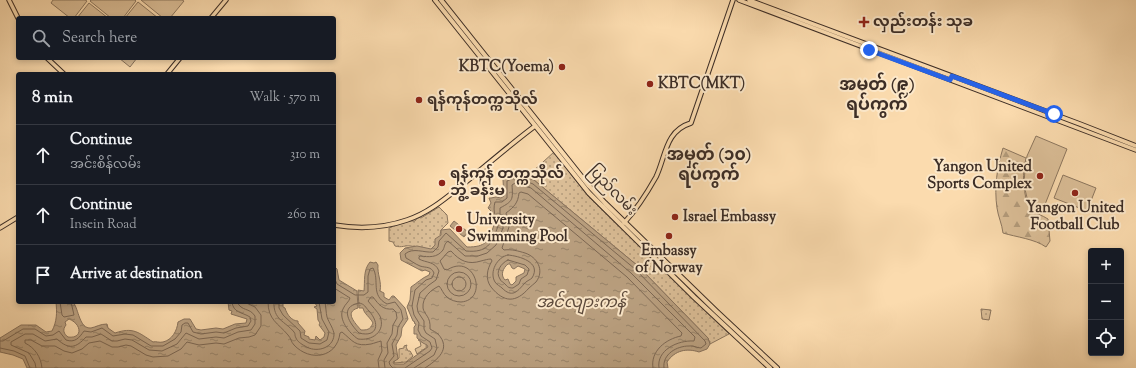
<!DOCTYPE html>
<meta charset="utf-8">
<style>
body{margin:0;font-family:"Sorts Mill Goudy","Noto Sans Myanmar",serif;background:#242831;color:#f1f3f6}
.controls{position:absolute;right:12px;bottom:12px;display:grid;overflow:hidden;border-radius:4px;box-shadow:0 2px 6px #0003}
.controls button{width:36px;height:36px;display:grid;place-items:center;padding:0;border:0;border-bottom:1px solid #363941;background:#171b24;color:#f1f3f6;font:20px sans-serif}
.stop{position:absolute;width:12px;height:12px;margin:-9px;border:3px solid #2563eb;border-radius:50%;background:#fff}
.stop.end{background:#2563eb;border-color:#fff;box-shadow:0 1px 4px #0008}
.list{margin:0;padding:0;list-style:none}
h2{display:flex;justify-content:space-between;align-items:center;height:52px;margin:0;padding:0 16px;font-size:17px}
h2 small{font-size:13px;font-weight:400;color:#9ea1a6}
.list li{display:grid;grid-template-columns:26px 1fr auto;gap:12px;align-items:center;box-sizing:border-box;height:60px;padding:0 16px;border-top:1px solid #363941}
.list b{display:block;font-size:15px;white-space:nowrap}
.list p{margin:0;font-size:13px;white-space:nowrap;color:#9ea1a6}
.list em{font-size:13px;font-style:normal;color:#9ea1a6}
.icon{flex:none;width:22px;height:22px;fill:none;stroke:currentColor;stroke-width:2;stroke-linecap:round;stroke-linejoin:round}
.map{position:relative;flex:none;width:1136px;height:368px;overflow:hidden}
.search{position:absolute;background:#171b24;box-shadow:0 2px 6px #0003;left:16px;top:16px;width:320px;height:44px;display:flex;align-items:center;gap:10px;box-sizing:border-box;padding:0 14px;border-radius:4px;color:#9ea1a6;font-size:15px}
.panel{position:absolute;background:#171b24;box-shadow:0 2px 6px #0003;left:16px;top:72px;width:320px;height:232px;border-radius:4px}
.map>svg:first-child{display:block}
.grass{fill:url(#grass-dots);stroke:#8c765e}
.forest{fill:url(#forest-firs);stroke:#8c765e}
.pitch{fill:#dbbe97;stroke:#8c765e}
.water{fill:url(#water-ripples);stroke:#88725c;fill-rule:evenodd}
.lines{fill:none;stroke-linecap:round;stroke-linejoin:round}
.shore{stroke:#7c6753;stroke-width:1}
.major-casing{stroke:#3d2e26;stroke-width:5.5}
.highway-casing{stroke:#3d2e26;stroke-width:6}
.major{stroke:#fbdbae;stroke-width:3.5}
.highway{stroke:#fbdbae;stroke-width:4}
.route{stroke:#2563eb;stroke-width:5}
.poi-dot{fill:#8f2418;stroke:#fce8ca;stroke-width:1.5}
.labels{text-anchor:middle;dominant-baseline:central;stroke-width:4;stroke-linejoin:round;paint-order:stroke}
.poi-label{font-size:15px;font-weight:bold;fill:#3d2e26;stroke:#fce8ca;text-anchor:start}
.street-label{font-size:15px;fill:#3d2e26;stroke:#fce8ca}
.water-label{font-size:16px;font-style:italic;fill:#5c4a3c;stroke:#fce8ca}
.quarter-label{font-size:17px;font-weight:bold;fill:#3d2e26;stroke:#fce8ca}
</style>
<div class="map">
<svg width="1136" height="368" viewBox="0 0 1136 368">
<defs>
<pattern id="grass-dots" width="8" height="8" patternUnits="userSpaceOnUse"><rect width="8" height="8" fill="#dbbe97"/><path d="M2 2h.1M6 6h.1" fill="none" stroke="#b39b7b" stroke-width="1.8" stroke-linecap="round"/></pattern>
<pattern id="forest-firs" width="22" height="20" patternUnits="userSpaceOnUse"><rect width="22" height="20" fill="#dbbe97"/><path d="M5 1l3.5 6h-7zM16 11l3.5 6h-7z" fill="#b39b7b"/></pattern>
<pattern id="water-ripples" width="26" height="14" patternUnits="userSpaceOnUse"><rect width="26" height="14" fill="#baa080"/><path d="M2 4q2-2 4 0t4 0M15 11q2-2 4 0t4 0" fill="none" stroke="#988369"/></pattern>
</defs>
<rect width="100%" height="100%" fill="#fbdbae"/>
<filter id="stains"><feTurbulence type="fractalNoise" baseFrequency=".005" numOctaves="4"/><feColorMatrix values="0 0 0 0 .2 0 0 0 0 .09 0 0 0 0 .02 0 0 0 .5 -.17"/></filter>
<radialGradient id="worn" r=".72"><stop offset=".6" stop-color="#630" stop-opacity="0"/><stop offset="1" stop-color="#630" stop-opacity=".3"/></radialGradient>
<!-- grass -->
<path class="grass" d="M554,152l33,43 142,139 -19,10 -2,-6 -70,-72 -104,-86 -2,-8z
M439,207l8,8 1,8 -7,7 -1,5 1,1 -1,24c-9,-5 -19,-13 -29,-14 -6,-1 -9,2 -16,0l-2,-4 -4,-1v-13l3,-1 2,-4h10l3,-2h8l3,-4 3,1z
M981,309l10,1 -2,10 -7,-1z
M419,339l8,5v3l-10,7 -2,-5 6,-3 -1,-5 -2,-1z
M407,345l-1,2 2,4h2l3,5 -7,6 -12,1v-2l5,-3v-9l5,-1v-2z"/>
<!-- forest -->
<path class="forest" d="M1003,148l23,10c-4,18 -3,28 1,45l5,3 -2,4c6,4 12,5 18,9l2,22 -4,6c-11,-8 -30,-10 -43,-14 -1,-9 -5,-17 -6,-25 -3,-21 0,-40 6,-60z"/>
<!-- pitch -->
<path class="pitch" d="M53,0h32l2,1 -13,17h-4l-19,-15z
M91,0h44l1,1 -13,17h-12l-21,-17z
M141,0h41l2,1 -14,17h-7z
M138,2l20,16h-33z
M89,3l19,15h-31z
M119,58h18l-7,9z
M1036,136l31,13 -23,58 -16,-5 -4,-17 1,-17 2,-12z
M1063,175l33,13 -9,23 -33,-13z"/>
<!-- water -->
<path class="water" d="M515,173h4l2,3h4l2,2 7,2 104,86 70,72 2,6 -3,5 -8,3c-12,-4 -24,-2 -32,10l1,6h-641l-4,-9 -10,-4 -13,-3v-14l21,-13h15l10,7 6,-1c5,-10 5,-18 4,-29h17c6,7 6,27 18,26 5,-1 9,-4 16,-4l1,4 7,5c18,-6 23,-1 38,9 3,-1 6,1 10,0 9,-2 14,-11 15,-20l6,-3h6l6,10 5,1 15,-2 7,1 12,-5 11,-1 1,-4 -16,-5 1,-3 -3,-1 -1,-8h55v5l2,1c2,7 7,13 13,13v2l7,8 -1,4 5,2v2l6,1 1,-4 4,4 4,-3 1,-4 -6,-8 1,-2 -2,-3 -1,-11 -3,-2 3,-1 -3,-4h20v-36l3,3 2,11 18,11 1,17c-14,4 -3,15 3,22 6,0 9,0 12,-7 -3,-6 -9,-9 -10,-15h-4l-1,-18 6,1c1,-10 -1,-21 6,-29l4,1 2,-1 2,3c-1,9 4,17 2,26l4,2v4l5,3 3,-4h2l11,12 3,11 -6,9 -1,8 -5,9 2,14 -5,3 1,2h10l24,-17 -1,-2 -4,-2 -6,-5v-4h-3v-7l1,-1 1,-2 -2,-1 1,-1 -2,-1 -6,-14 3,-7 1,-13c6,-4 11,-9 18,-12l1,-3 -5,-2 -3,1 -21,-11 -1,-7 5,-5 12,-2 14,3 4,-4v-6l6,-4v-5l9,-1 17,18c19,0 21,-5 27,-22l-4,-8 1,-6 -3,-3 3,-5 -2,-5h2l5,-1 5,1 3,-2 -1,-16 -1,-1zM508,264h2l2,4 2,1 4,-3 7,3 -1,4 -8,4v4l-4,4 -2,-1 -2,-5 -3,1c-5,-5 -2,-12 3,-16zM69,319c13,5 14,20 -1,18 -4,-3 -6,-7 -2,-12l-1,-3z
M454,221l14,11 -4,5 -14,-11z"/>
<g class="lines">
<!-- shore -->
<path class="shore" d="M508,255c11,1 34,7 24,23 -2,2 -6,3 -8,6 -7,8 -12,14 -22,4 -2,-2 -5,-3 -7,-6 -6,-10 2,-25 13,-27z
M508,260l17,5 4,4 -2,6 -6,4 -2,5 -6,4c-5,0 -5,-1 -8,-4 -4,-4 -3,-1 -5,-5 -5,-7 1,-16 8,-19z
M447 284a12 12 0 1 1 24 0a12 12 0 1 1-24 0Z
M334,277l3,7 18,11h9l4,-3v-16l2,-7 3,-1c7,13 -3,27 14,36l8,-2 6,8 2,9 -5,8 -1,8 -5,9 2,12 -5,6 1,3 3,3
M452 284a7 7 0 1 1 14 0a7 7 0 1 1-14 0Z
M334,288l16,10c-1,4 -5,6 -7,11 -5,10 6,24 15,30 14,2 28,-7 22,-23 -3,-5 -8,-10 -12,-15l3,-4h2c6,8 10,13 20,12l3,3 1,6 -4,7 -1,9 -5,9 1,10 -4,7 1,8
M60,302l2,13 2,2 10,-2 -3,-13
M268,302c0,18 10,21 20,33 3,3 3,7 6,10 16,17 43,13 46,-12l2,-1c11,9 13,15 29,12 4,-1 6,-2 10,-3l1,10 -4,9 1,8
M274,302c-1,18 11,19 20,30 2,3 0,2 2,6 1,3 5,6 9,8 10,7 28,3 29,-11 0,-6 -5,-12 -7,-18 -1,-4 -1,-10 -2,-15
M279,302v6l4,7 17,16 1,7 8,5 11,1 7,-4 2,-8 -7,-13 -3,-17
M359,303c6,1 6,4 10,8 11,12 9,27 -10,22 -9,-9 -21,-26 0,-30z
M0,341h3l20,-12h12l11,7 7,-1 6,-4 7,9c9,3 13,-2 18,-9l7,1 11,-4 11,8 12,-2 8,1 18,11h12l12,-7 6,-7 1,-7 3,-2h3l5,9 8,2 15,-2 8,1 12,-5 12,-2 3,-5 -1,-4c-8,-5 -17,-4 -18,-15
M0,348l14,3 11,5 5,12
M36,368l-1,-5 -6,-10 -18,-8v-3l14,-8h8l12,7 12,-2c12,11 19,9 29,-2h6l9,-3 11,7h5l8,-2 7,1 17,10 13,1 15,-7 9,-11 13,6 17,-2 8,1 14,-6 13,-2 4,-6v-8c-6,-9 -13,-4 -18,-14
M42,368c-1,-11 -7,-20 -17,-25v-3h6l11,6h13l9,5 8,2 10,-4 7,-6 11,-2 12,6h6l8,-2 5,1 15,9 7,2 15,-1 13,-7 6,-7 12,3 17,-2 8,1 15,-6 10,-1 6,-2 6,-9v-11l-6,-8 -11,-5
M405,368l25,-17 2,-3 -2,-6 -9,-6 -3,-6 1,-7 -5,-8 -2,-9 3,-16 11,-10 6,-2 2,-5c-3,-7 -8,-5 -14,-7 -5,-2 -10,-6 -14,-8l-1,-4c8,-7 19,-1 28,-2l5,-5 1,-6 7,-8 20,18c21,2 26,-7 32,-25 -1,-9 -6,-13 -3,-24h7l5,-4v-17l9,-4 17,7 102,85 70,72 1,3 -5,4c-4,0 -8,-3 -12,-2 -12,0 -27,8 -25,22
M414,368l20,-13 3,-7 -2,-9 -9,-6 -2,-4v-8l-6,-9 -1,-6 3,-13 9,-8 7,-5 3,-9c-4,-10 -13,-8 -20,-12v-2l1,-1c9,1 17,2 23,-6 2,-4 1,-6 5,-9l17,15h13l9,-3 9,-8 7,-17v-5l-3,-8v-7c13,-7 13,-8 12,-23l3,-2 16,5 100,85 64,64 -1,4c-16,-1 -38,9 -35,27
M425,368c12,-8 27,-19 13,-34 -2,-2 -5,-3 -8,-5 1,-13 -6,-14 -7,-21 -1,-11 8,-18 16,-22 3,3 4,8 8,11 3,3 9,5 14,5 28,-2 14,-50 -14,-32l-3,-1 -4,-8 8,-9 3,-1c9,10 17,14 30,10 4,-1 7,-2 10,-2l1,2c-5,8 -7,18 -1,26 13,16 25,16 38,1 2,-2 5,-4 7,-6 9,-12 1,-25 -11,-29 -7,-2 -13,-4 -21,-3l-2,-2 7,-21 -3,-14c8,-6 12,-10 13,-20l2,-1 7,2 99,83 55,56 -1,3c-15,3 -31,15 -28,32"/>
<!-- major casing -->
<g class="major-casing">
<path id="major" d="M9,0l9,18
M739,0l397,150
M749,0l331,124 56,22
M211,18l15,-18
M47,58l17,16
M167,74l13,-16
M624,223c12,-13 23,-30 32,-46 10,-21 9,-46 35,-54l42,-123
M334,225c24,4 50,3 73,-5 22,-7 40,-23 59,-38 23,-19 45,-38 69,-56
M0,228l18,-11"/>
</g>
<!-- highway casing -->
<g class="highway-casing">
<path id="highway" d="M435,0l154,193 105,104 76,71
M441,0l148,186 16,17 111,108 61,57"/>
</g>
<!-- major -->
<use href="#major" class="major"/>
<!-- highway -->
<use href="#highway" class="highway"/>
</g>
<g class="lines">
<!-- route -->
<path class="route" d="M869,50l81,30 2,-4 102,38"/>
</g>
<!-- markers -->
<g class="poi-dot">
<path d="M862 16h4v4h4v4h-4v4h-4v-4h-4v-4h4z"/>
<circle cx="562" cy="67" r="4"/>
<circle cx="650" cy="84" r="4"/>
<circle cx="419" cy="100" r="4"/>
<circle cx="1040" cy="176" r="4"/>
<circle cx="442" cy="183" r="4"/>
<circle cx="1075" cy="193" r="4"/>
<circle cx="675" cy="217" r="4"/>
<circle cx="459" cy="229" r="4"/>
<circle cx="669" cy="236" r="4"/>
</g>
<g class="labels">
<!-- poi labels -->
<g class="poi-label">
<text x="873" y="22">လှည်းတန်း သုခ</text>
<text x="554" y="67" text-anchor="end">KBTC(Yoema)</text>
<text x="658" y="84">KBTC(MKT)</text>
<text x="427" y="100">ရန်ကုန်တက္ကသိုလ်</text>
<text x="1032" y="167" text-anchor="end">Yangon United<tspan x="1032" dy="17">Sports Complex</tspan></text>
<text x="450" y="174">ရန်ကုန် တက္ကသိုလ်<tspan x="450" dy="17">ဘွဲ့ ခန်းမ</tspan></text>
<text x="1075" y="208" text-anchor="middle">Yangon United<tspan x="1075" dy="17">Football Club</tspan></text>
<text x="683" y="217">Israel Embassy</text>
<text x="467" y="220">University<tspan x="467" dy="17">Swimming Pool</tspan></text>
<text x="669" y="251" text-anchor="middle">Embassy<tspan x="669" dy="17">of Norway</tspan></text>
</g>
<!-- street labels -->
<g class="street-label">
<text transform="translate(612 191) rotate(46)">ပြည်လမ်း</text>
</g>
<!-- water labels -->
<g class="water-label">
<text x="581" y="303">အင်လျားကန်</text>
</g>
<!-- quarter labels -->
<g class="quarter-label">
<text x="877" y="86">အမှတ် (၉)<tspan x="877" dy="20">ရပ်ကွက်</tspan></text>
<text x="709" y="156">အမှတ် (၁၀)<tspan x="709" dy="20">ရပ်ကွက်</tspan></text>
</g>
</g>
<rect width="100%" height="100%" filter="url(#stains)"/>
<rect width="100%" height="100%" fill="url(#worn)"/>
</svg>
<div class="controls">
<button>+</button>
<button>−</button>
<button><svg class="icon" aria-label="locate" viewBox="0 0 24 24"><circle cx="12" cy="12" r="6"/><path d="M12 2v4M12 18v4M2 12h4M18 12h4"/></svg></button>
</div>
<div class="stop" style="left:1054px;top:114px"></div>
<div class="stop end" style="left:869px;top:50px"></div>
<div class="search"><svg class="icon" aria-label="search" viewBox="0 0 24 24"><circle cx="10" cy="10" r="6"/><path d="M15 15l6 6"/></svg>Search here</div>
<section class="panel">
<h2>8 min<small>Walk · 570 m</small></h2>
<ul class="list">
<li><svg class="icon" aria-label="ahead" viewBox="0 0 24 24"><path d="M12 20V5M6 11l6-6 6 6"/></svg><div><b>Continue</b><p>အင်းစိန်လမ်း</p></div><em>310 m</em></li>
<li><svg class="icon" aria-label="ahead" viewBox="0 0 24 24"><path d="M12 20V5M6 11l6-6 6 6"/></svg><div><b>Continue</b><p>Insein Road</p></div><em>260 m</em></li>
<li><svg class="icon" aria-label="arrive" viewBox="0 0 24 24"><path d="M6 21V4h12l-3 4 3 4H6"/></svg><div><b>Arrive at destination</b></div></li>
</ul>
</section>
</div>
